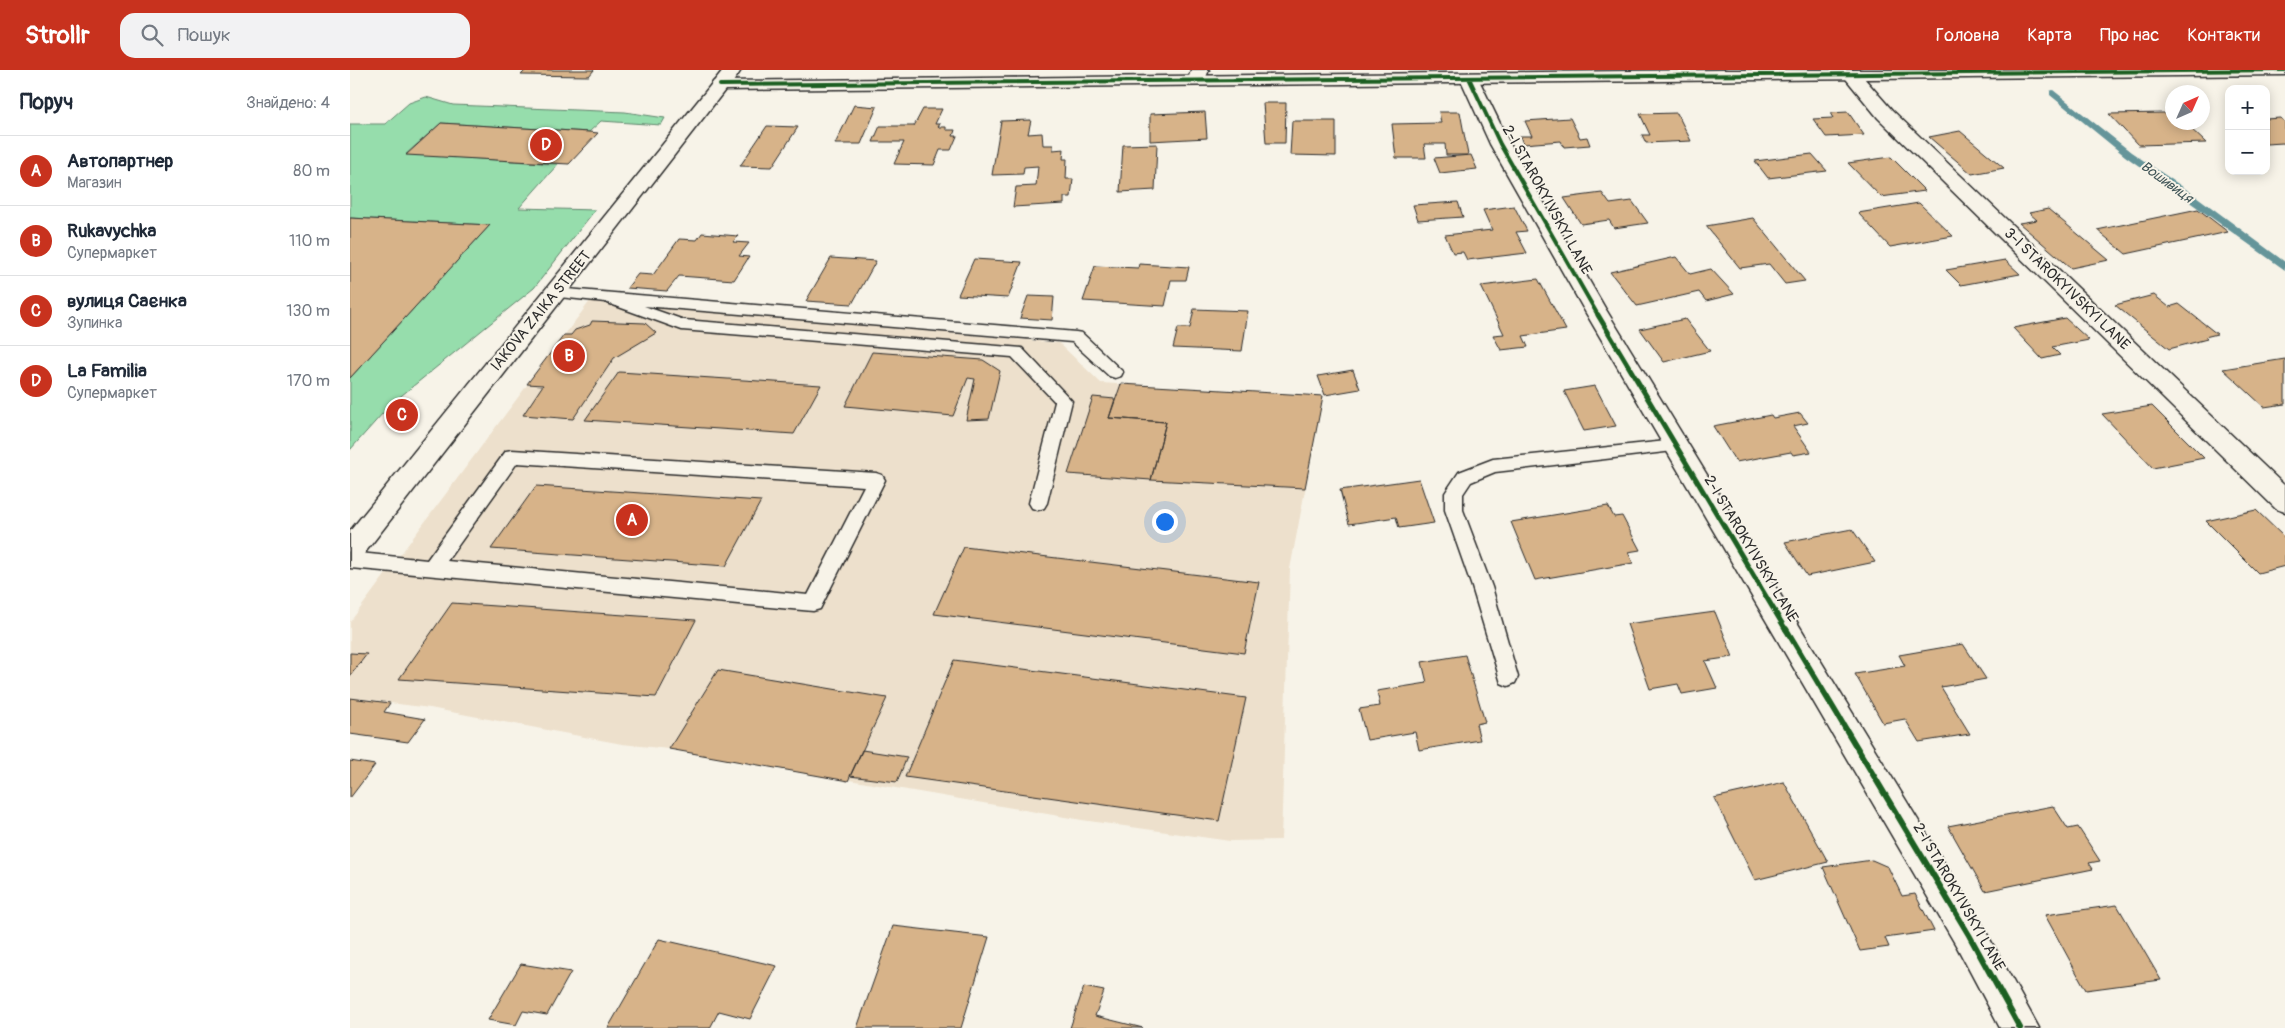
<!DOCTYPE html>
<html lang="uk">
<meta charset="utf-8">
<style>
body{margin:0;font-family:Pangolin,sans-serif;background:#f2f2f3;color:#1f2937}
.controls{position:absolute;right:15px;top:15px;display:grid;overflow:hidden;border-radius:10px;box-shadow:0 2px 12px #0003}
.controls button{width:45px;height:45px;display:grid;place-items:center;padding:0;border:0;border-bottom:1px solid #e0e1e3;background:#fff;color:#1f2937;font:25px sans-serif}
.compass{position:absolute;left:1815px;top:15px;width:45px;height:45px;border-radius:50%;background:#fff;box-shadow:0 2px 12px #0003;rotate:45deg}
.you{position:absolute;left:814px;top:451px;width:18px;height:18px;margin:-12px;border:4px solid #fff;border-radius:50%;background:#1a73e8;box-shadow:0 0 0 8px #1a73e833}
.badge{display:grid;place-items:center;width:32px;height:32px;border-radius:50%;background:#c8321e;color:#fff;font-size:16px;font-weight:700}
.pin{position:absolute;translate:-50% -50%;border:2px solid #fff;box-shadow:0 1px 5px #0006}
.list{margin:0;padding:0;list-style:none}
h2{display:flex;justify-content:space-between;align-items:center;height:65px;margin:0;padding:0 20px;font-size:21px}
h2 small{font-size:16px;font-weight:400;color:#747a83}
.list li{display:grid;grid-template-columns:32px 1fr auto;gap:15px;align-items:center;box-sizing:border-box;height:70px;padding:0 20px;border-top:1px solid #e0e1e3}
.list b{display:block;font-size:19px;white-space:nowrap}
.list p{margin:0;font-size:16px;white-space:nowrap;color:#747a83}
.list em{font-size:16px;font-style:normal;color:#747a83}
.icon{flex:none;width:28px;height:28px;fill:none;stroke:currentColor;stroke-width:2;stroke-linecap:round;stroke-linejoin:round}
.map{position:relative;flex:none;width:1935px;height:958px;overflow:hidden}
header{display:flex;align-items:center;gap:30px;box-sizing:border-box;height:70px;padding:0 25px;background:#c8321e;color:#fff}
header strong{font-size:24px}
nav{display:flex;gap:28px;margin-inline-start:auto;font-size:18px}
.search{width:350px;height:45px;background:#f2f2f3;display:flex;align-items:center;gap:12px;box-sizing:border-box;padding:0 18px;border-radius:15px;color:#747a83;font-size:19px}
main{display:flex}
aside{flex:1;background:#fff}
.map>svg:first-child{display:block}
.built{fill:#ede0cc}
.green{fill:#96ddac;stroke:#60846c}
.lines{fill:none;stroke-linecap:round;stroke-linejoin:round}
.stream{fill:#65959a;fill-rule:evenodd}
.building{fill:#d7b389;stroke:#2b2b2b}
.lane-casing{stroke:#2b2b2b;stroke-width:3}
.street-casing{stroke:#2b2b2b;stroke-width:3}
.secondary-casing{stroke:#2b2b2b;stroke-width:3}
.lane{fill:#f7f3e8;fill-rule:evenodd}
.street{fill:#f7f3e8;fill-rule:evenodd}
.secondary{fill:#f7f3e8;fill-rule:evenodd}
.cycleway-far2-casing{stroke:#f7f3e8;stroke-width:6}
.cycleway-far1-casing{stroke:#f7f3e8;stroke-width:8}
.cycleway-casing{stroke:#f7f3e8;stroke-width:9}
.cycleway-far2{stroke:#1b5e20;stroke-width:4}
.cycleway-far1{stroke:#1b5e20;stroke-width:5}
.cycleway{stroke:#1b5e20;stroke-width:6}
.labels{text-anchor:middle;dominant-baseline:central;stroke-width:4;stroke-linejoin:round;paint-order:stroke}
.far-water-label{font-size:14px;font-style:italic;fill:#435759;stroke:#f7f3e8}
.street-label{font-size:15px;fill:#2b2b2b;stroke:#f7f3e8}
</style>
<header>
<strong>Strollr</strong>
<div class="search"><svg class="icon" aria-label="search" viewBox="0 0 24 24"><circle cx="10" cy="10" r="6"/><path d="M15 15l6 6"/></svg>Пошук</div>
<nav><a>Головна</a><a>Карта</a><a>Про нас</a><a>Контакти</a></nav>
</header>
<main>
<aside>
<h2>Поруч<small>Знайдено: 4</small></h2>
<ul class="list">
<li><span class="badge">A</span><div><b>Автопартнер</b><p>Магазин</p></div><em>80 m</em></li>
<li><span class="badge">B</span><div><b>Rukavychka</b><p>Супермаркет</p></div><em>110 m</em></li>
<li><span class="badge">C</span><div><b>вулиця Саєнка</b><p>Зупинка</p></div><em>130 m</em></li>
<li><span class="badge">D</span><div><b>La Familia</b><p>Супермаркет</p></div><em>170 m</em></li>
</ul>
</aside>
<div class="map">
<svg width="1935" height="958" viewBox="0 0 1935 958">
<rect width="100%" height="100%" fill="#f7f3e8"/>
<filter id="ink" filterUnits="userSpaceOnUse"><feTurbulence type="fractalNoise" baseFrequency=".02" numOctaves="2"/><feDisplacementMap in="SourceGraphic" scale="10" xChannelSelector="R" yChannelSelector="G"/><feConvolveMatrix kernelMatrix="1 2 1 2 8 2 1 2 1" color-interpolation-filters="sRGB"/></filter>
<g filter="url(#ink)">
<!-- built -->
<path class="built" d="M240,231l469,42 42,40 222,13 -33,173 -9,271 -51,1 -148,-21 -413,-71 -47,-5 -192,-36 -80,-10v-22l17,-21 -17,-2v-31z"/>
<!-- green -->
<path class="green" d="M76,27l27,8 172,7 40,6 -4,7 -60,-4 -12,11 -148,-9 -35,31 152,10 -39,44 76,2 -61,78 -143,116 -41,46v-72l140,-153 -140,-7v-94h35l24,-21z"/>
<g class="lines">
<!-- stream -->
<path class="stream" d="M1703,20l78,62 65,44 89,66v8l-160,-114 -75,-61v-4z"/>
</g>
<!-- building -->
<path class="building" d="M176,0h68l-5,6 -68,-1z
M913,33h23l-1,40h-19z
M504,35l23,2 -16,37h-26z
M573,39h19l-7,15h5l-2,3h8v3h9l-2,6h4l-6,14h-11l-6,15 -40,-1 10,-22h-31l7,-16h34z
M855,42l2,26 -57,3v-27z
M1089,42h21l8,43h-22l-1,-11h-21l2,14h-30l-4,-34 49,-1z
M1498,42l16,23 -38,2 -13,-18 20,-1 -3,-5z
M1327,43l14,28 -45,2 -4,-8h8l-10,-21z
M1814,43l13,13h11l18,17 -68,2 -29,-31z
M1220,48l10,20 7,-1 3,8 -26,2 -3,-6 -38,3 -3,-8h12l-7,-15z
M1930,48l5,4v23l-2,-2 -17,1v-25z
M681,50l-3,14 14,-1 1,12h10v5l11,-1 -1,10h4l-1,20h7l-2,18h-7v7l-51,3 3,-20 20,-1 2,-20 -14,1 -1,7 -31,1 9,-54z
M942,51h44v35l-46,-1z
M91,53l148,9 9,1 -29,31 -163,-9z
M417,56l31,1 -26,40 -32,-1z
M1610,61l44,37 -32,6 -43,-37z
M807,74l-2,46 -35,2 3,-47z
M1462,84l15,17 -59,7 -13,-17z
M1121,85l6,14 -37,4 -6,-15z
M1541,87l34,34 -44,6 -33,-34z
M1252,123l8,11 22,-3 16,22 -34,5 -5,-8 -28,4 -17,-26z
M1108,132l5,15 -45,3 -5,-15z
M1569,133l34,33 -63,11 -32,-34z
M1164,136l13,25 -11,1 11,21 -60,7 -4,-8 -10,1 -8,-18 47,-5 -9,-20z
M1698,139l61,51 -38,8 -52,-45 18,-3 -8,-7z
M1848,139l30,23 -102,22 -29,-24z
M0,148l140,7 -140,153z
M1403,148l52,63 -20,3 -16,-20 -29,4 -34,-42z
M352,163l36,3 -5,6 16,1 -10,13 10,1 -15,23 -55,-4 -12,15 -40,-3 11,-14 15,1 26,-36 18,1z
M1326,187l14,17 21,-5 23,25 -28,7 -7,-9 -62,14 -27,-34z
M481,188l45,3 -24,43 -46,-3z
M624,189l48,3 -14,36 -50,-3z
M1655,190l15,14 -59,11 -15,-15z
M789,194l50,3 -3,13h-15l-6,26 -82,-5 12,-35 43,2z
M1188,209l28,51 -43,6 5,11 -27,3 -8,-15 11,-1 -23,-48z
M1804,225l15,12 10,-3 38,30 -12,3 2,2 -38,10 -54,-44z
M678,226l26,1 -2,23 -32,-2z
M844,239l54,2 -6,40 -69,-3 5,-20h12z
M1715,248l24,22 -37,7 8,8 -18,4 -29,-31z
M1335,249l25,32 -46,11 -24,-33z
M242,251l53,2 11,10 -42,25 -41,61 -50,-4 20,-30 -16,-1 37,-49h7l4,-5 15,-5z
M522,282l111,8 17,11 -11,48 -23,1 9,-41 -7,-1 -15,38 -108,-10z
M1935,289v45l-21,3 -41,-38z
M1003,300l7,19 -35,6 -7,-19z
M269,302l202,13 -27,49 -209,-14z
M771,314l202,12 -18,92 -154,-8 15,-58 -57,-4z
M1245,316l21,40 -32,5 -20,-40z
M743,327l22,2 -6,19 57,4 -15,58 -83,-6z
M1802,336l52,52 -51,10 -51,-54z
M1450,343l8,10 -15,3 18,26 -18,3 -2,-3 -55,10 -23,-36 58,-11 2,3z
M1069,409l15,44 -35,5 -3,-11 -47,7 -9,-34z
M186,416l225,15 -35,65 -235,-17z
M1258,436l6,11 8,-1 18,34 -12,2 5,11 -98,17 -24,-58z
M1906,440l29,28v28l-27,7 -52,-52z
M1502,459l23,33 -68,14 -22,-34z
M614,477l295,35 -15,71 -310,-39z
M102,533l244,17 -40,77 -257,-18z
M1365,542l18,45 -28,4 12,27 -35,6 -4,-10 -28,5 -23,-65z
M1613,574l23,35 -45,8 29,47 -51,8 -14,-23 -22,4 -28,-49 50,-8 -6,-11z
M0,583l17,1 -17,22z
M1115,585l20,67 -9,2 4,16 -61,10 -4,-18 -48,8 -8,-31 21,-3 -3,-15 50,-8 -5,-21z
M604,590l292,38 -27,123 -314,-44z
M368,600l169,28 -39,83 -179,-32z
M0,628l40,5 -6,9 41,7 -17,23 -58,-8z
M512,680l45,7 -10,25 -47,-6z
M0,691l25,4 -25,33z
M1434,712l44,80 -73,18 -41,-82z
M1703,736l15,23 10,-2 22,34 -11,2 4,6 -108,22 -37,-65z
M1522,790l16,7 14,29 13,-2 19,37 -49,7 4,9 -29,4 -37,-84z
M1767,835l44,75 -75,10 -41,-75z
M543,856l96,11 -28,91h-104z
M309,869l118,27 -27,53 -31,-8 -9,17h-102z
M171,894l50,8 -24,43 -24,-4 -7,14 -28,-5z
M734,917l20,4 -9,25 48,12h-73z"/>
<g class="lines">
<!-- lane casing -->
<g class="lane-casing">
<path id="lane" d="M205,218l521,44 6,1 41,39 -2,4 -6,2 -6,-2 -37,-34 -428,-36 40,14 338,28 50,53 -25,102 -3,5 -6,2 -6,-2 -3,-5 26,-101 -43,-45 -330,-27 -77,-28 -55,-6 -3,-3 3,-3z
M1326,370l6,2 3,4 -3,4 -187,22 -24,10 -8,12v16l29,77 26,90 -3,6 -7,3 -7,-3 -29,-96 -27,-77v-17l14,-21 34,-13z
M162,380l364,23 6,2 3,5 -65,129 -7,2 -463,-43v-16l77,8 79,-109zM167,393l347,23 -56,109 -361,-34z"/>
</g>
<!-- street casing -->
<g class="street-casing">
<path id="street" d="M373,0h18c-7,11 -13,22 -27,19l-3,-4z
M841,0h18l-6,14h-12l-3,-4z
M1495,0h12l35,40 393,376v26l-9,-3 -398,-391 -36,-44z
M1119,3l6,1 3,4 32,66 95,164 376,615 58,105h-39l-43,-81 -374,-639 -93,-164 -30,-66 3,-4z"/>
</g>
<!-- secondary casing -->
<g class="secondary-casing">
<path id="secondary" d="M1370,0h565v5l-1560,15 -365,469 -10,3v-31l364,-450z"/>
</g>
<!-- lane -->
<use href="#lane" class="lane"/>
<!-- street -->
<use href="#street" class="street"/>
<!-- secondary -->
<use href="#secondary" class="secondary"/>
<!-- cycleway-far2 casing -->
<g class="cycleway-far2-casing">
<path id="cycleway-far2" d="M1119,8l31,66 99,173
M370,15l1565,-15"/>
</g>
<!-- cycleway-far1 casing -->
<g class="cycleway-far1-casing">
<path id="cycleway-far1" d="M1248,245l188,315"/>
</g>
<!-- cycleway casing -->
<g class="cycleway-casing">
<path id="cycleway" d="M1436,559l183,306 51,93"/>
</g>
<!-- cycleway-far2 -->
<use href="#cycleway-far2" class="cycleway-far2"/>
<!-- cycleway-far1 -->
<use href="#cycleway-far1" class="cycleway-far1"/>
<!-- cycleway -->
<use href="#cycleway" class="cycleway"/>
</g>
</g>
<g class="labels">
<!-- far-water labels -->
<g class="far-water-label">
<text transform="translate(1817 112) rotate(36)">Вошивиця</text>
</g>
<!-- street labels -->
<g class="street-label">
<text transform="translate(1197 130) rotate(61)">2-I STAROKYIVSKYI LANE</text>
<text transform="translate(1717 219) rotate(44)">3-I STAROKYIVSKYI LANE</text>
<text transform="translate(191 241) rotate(-51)">IAKOVA ZAIKA STREET</text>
<text transform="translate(1401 479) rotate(59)">2-I STAROKYIVSKYI LANE</text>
<text transform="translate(1609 827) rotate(60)">2-I STAROKYIVSKYI LANE</text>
</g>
</g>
</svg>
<div class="controls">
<button>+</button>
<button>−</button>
</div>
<svg class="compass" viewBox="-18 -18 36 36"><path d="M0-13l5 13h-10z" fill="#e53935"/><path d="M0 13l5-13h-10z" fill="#747a83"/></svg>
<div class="you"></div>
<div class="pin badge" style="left:282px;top:450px">A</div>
<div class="pin badge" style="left:219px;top:286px">B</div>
<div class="pin badge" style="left:52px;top:345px">C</div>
<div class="pin badge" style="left:196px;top:75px">D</div>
</div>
</main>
